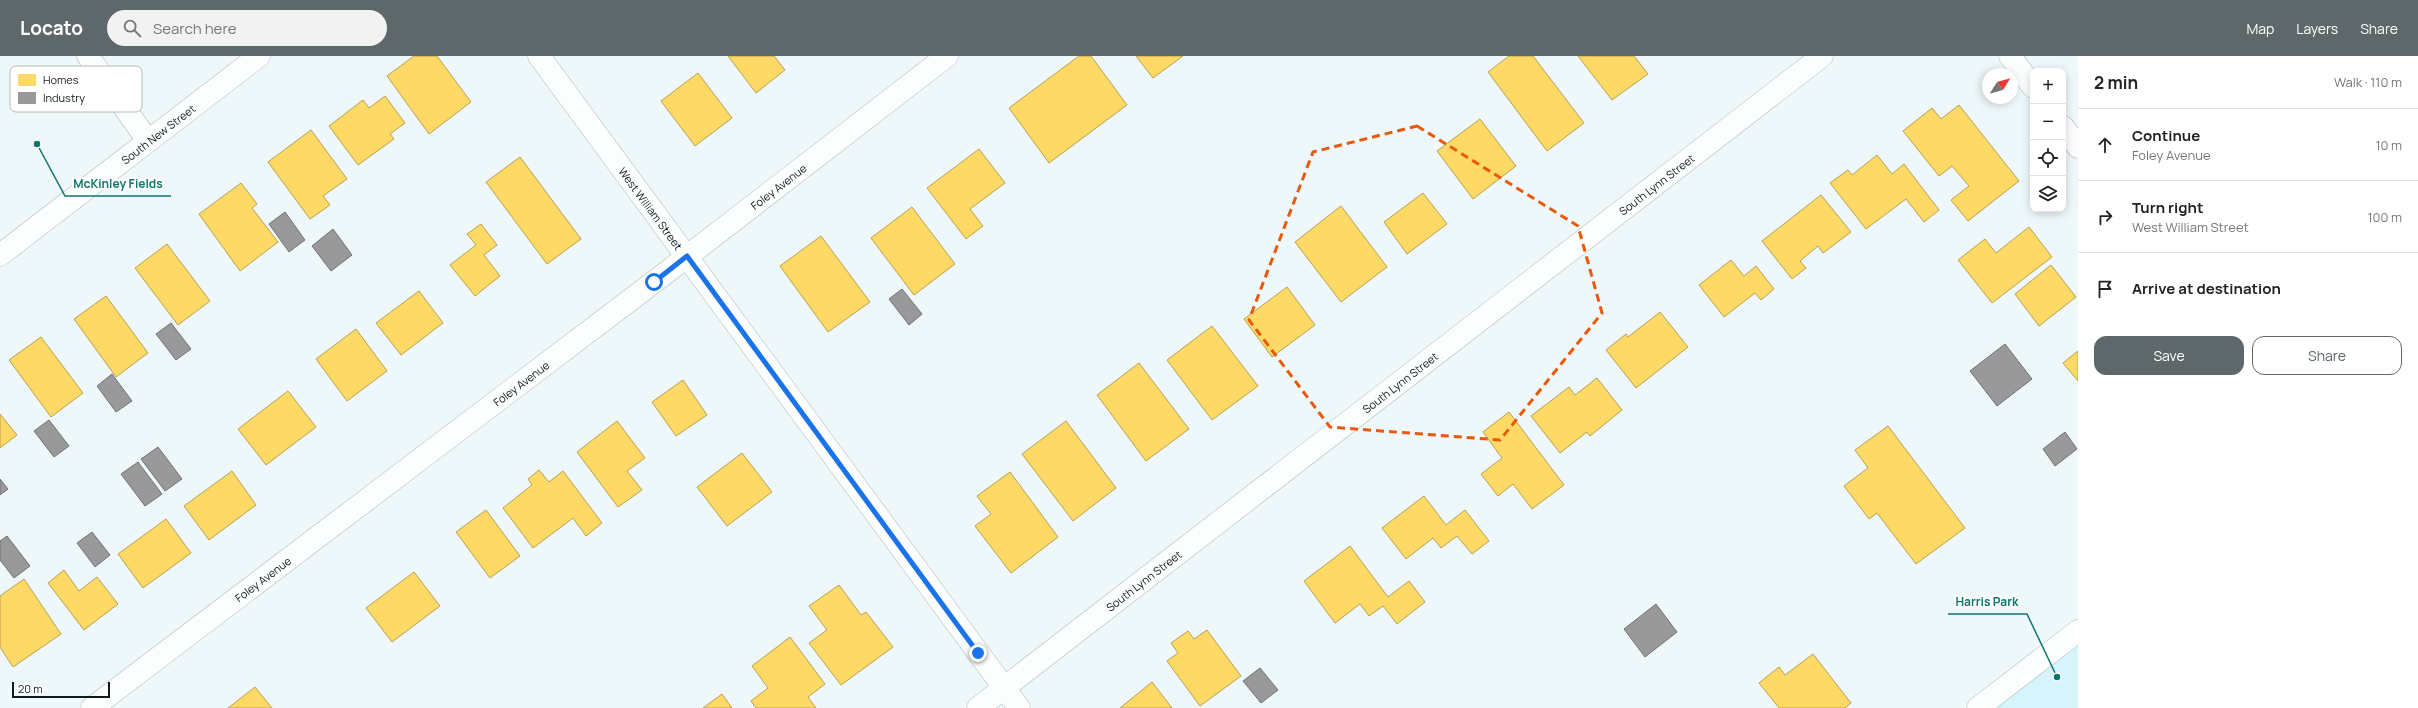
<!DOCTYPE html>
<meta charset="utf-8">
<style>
body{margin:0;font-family:Manrope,sans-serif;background:#f2f2f2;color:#222}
.controls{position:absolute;right:12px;top:12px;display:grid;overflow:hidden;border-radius:8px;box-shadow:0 2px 10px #0003}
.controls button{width:36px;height:36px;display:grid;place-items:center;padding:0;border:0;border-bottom:1px solid #e0e0e0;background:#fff;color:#222;font:20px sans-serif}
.compass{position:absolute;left:1982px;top:12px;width:36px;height:36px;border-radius:50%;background:#fff;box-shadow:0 2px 10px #0003;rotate:53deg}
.scale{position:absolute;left:12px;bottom:10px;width:98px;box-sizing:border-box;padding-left:4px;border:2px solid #101a1d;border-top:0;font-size:11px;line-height:14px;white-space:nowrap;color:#101a1d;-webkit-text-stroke:3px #fff;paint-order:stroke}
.stop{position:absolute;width:12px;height:12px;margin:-9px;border:3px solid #1a73e8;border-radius:50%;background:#fff}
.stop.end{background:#1a73e8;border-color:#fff;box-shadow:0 1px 4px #0008}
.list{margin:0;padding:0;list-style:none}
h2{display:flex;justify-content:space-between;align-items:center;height:52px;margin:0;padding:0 16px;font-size:17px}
h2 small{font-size:13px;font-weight:400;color:#767676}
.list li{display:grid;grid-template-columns:26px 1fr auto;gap:12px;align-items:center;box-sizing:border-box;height:72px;padding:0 16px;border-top:1px solid #e0e0e0}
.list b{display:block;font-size:15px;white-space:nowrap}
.list p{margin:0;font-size:13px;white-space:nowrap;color:#767676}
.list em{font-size:13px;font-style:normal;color:#767676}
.actions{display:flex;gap:8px;padding:12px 16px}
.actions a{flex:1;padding:9px 0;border:1px solid #5e676a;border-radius:12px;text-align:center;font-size:14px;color:#5e676a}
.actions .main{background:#5e676a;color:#fff}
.icon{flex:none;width:22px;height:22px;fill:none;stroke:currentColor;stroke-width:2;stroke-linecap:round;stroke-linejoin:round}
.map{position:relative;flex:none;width:2078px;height:652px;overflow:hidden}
header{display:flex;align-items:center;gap:24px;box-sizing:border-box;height:56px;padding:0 20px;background:#5e676a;color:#fff}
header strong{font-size:19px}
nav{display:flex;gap:22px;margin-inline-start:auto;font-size:14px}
.search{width:280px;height:36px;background:#f2f2f2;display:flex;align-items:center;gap:10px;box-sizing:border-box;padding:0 14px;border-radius:22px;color:#767676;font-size:15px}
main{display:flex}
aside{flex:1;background:#fff}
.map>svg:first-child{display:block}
.green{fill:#d6f4fc}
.homes{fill:#ffd966;stroke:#b7a050}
.industry{fill:#999;stroke:#707374}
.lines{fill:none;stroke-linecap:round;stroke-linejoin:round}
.minor-casing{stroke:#b0b9bb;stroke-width:23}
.minor{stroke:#fcfefe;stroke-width:22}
.route{stroke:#1a73e8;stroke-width:5}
.marked{fill:none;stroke:#e8590c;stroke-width:3;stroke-dasharray:8 5;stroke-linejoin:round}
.labels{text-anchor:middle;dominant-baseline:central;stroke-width:4;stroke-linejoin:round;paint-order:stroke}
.street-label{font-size:11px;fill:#101a1d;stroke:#fff}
.key{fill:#fff;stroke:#b7babb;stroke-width:1}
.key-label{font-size:11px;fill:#101a1d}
.leader{fill:none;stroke:#0f766e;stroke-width:1.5}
.callout-dot{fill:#0f766e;stroke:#fff;stroke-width:1.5}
.callout-label{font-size:12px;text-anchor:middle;font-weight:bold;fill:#0f766e;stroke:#fff;stroke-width:4;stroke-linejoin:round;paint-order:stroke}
</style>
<header>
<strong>Locato</strong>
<div class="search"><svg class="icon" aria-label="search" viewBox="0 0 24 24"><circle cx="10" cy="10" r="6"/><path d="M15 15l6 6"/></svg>Search here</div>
<nav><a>Map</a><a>Layers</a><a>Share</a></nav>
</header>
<main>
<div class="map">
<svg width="2078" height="652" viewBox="0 0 2078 652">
<rect width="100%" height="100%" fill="#eef7f9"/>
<!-- green -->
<path class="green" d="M2078,589v63h-82z"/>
<!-- homes -->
<path class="homes" d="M414,0h23l34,46 -42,32 -42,-58z
M728,0h46l11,14 -29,23z
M1079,0h12l36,49 -78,58 -40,-55z
M1136,0h47l-30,22z
M1509,0h24l51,67 -37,28 -59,-79z
M1578,0h56l14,18 -36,26z
M698,17l34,45 -37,28 -34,-45z
M385,40l20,27 -15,11 4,5 -36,26 -29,-39 34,-26 6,8z
M1959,49l60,76 -51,40 -17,-21 18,-14 -17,-20 -13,10 -36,-45 29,-23 9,11z
M1480,63l36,47 -43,33 -36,-48z
M311,74l36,49 -24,17 7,9 -20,14 -42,-57z
M979,93l26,34 -35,26 13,17 -17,13 -39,-51z
M1877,99l15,19 12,-10 35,46 -15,12 -18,-23 -40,30 -36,-46 18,-13 4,5z
M520,101l61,82 -34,25 -61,-82z
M241,127l16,21 -5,4 26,34 -38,29 -41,-57z
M1423,137l24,31 -40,30 -23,-32z
M1821,139l30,37 -28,21 -5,-7 -18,15 6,7 -14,11 -30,-38z
M1341,150l46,61 -46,35 -46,-60z
M912,151l43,57 -41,31 -43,-57z
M481,168l16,21 -13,10 16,21 -25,20 -25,-31 26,-20 -9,-11z
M2029,171l23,30 -60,46 -34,-43 27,-21 11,14z
M821,180l49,66 -42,30 -48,-66z
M167,188l43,57 -32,24 -43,-57z
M1731,204l13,16 12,-10 18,23 -13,11 -6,-7 -31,24 -25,-32z
M2051,209l25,32 -37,29 -24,-32z
M1287,231l28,38 -43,32 -28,-38z
M419,235l24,32 -42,32 -25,-32z
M106,240l42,57 -32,24 -42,-58z
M1660,256l28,35 -52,41 -30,-38 20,-16 2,3z
M1212,270l46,60 -46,34 -45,-60z
M356,273l31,42 -40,30 -31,-42z
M41,281l42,56 -32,24 -42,-57z
M2078,295v30l-15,-18z
M1139,307l50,66 -43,32 -49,-66z
M1597,322l25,32 -32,26 -3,-4 -27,21 -29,-37 38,-29 6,8z
M683,324l24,35 -31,21 -24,-34z
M288,335l28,36 -50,38 -28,-36z
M1509,356l55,73 -32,24 -19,-25 -15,12 -17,-22 21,-16 -19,-26z
M0,358l17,21 -17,13z
M617,365l28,37 -18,13 15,19 -24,17 -41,-55z
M1066,365l50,67 -43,33 -51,-67z
M1888,370l77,102 -49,36 -39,-51 -8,6 -25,-33 24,-18 -13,-18z
M742,397l30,39 -45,34 -30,-39z
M539,414l10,12 14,-11 39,52 -16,13 -13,-18 -40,30 -30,-40 29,-23 -4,-6z
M232,415l24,34 -47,35 -25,-34z
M1010,416l48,65 -47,36 -36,-47 16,-12 -14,-18z
M1424,440l22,29 19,-15 24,31 -17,13 -15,-18 -16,12 -8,-10 -27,21 -24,-31z
M486,454l34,46 -30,22 -34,-46z
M166,463l25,34 -48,35 -25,-34z
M1350,490l38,51 21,-16 16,21 -28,22 -14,-18 -14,10 -9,-12 -25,19 -31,-42z
M64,514l15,21 18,-14 21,27 -34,26 -36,-47z
M414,516l26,34 -48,36 -26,-34z
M24,523l37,55 -48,33 -13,-20v-51z
M839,529l22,30 5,-3 27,35 -52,38 -32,-42 18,-13 -18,-24z
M1207,574l34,46 -41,30 -33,-45 11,-8 -7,-10 17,-12 6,8z
M790,581l35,47 -17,13 8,11h-60l-5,-7 17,-13 -16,-22z
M1813,598l38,49 -6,5h-66l-20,-25 20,-16 6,8z
M1152,626l20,26h-52z
M255,631l17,21h-44z
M722,638l10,14h-29z"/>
<!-- industry -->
<path class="industry" d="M285,156l20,28 -16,12 -20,-28z
M333,173l19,26 -21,16 -19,-25z
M902,233l20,25 -13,11 -20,-26z
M171,267l20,26 -15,11 -20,-26z
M2005,288l27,35 -35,27 -27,-35z
M112,318l20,27 -16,11 -19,-26z
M49,364l20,26 -15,11 -20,-26z
M2065,376l12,17 -22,17 -12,-17z
M158,391l24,32 -17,12 -24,-32z
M138,406l24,32 -17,12 -24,-32z
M0,423l8,10 -8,6z
M92,476l18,23 -15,12 -18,-24z
M7,480l23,30 -16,12 -14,-18v-19z
M1656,548l21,28 -32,25 -21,-28z
M1260,612l18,22 -17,13 -18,-22z"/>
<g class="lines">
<!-- minor casing -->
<g class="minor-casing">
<g id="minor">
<path d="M88,0l60,85"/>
<path id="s1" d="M539,0l480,652"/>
<path d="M2010,0l23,31"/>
<path d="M2063,71l15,20"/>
<path id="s2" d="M0,199l259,-199"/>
<path id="s3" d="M92,652l562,-426 293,-226"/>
<path id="s4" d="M978,652l844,-652"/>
<path d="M1978,652l100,-77"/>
</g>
</g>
<!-- minor -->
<use href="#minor" class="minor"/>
</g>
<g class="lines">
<!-- route -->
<path class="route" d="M654,226l33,-26 291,397"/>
</g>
<!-- marked area -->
<path class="marked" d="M1417,70l161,100 24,87 -102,127 -170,-13 -81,-107 64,-168z"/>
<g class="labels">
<!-- street labels -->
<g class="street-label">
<text stroke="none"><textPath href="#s2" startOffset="199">South New Street</textPath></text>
<text stroke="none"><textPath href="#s4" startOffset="857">South Lynn Street</textPath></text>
<text stroke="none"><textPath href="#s3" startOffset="862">Foley Avenue</textPath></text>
<text stroke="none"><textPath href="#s1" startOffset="189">West William Street</textPath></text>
<text stroke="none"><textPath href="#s4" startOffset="533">South Lynn Street</textPath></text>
<text stroke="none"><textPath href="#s3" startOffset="538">Foley Avenue</textPath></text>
<text stroke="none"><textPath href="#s3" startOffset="214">Foley Avenue</textPath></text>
<text stroke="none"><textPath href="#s4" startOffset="209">South Lynn Street</textPath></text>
</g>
</g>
<!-- legend -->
<rect x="10" y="10" width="132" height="46" rx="6" class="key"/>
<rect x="18" y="18" width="18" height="12" fill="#ffd966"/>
<rect x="18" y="36" width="18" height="12" fill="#999"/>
<g class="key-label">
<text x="43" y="28">Homes</text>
<text x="43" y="46">Industry</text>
</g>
<!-- callouts -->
<path class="leader" d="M37 88L65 140H171M2057 621L2027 558H1948"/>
<g class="callout-dot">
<circle cx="37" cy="88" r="4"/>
<circle cx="2057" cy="621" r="4"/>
</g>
<g class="callout-label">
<text x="118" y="132">McKinley Fields</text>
<text x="1987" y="550">Harris Park</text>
</g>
</svg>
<div class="controls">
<button>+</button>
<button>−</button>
<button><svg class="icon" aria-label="locate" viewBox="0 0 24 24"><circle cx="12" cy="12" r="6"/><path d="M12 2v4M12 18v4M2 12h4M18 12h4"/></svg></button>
<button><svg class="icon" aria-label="layers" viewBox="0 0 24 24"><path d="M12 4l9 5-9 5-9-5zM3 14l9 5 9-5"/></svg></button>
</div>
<svg class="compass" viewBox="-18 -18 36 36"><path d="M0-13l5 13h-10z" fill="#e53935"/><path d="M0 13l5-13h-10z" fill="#767676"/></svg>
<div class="scale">20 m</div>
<div class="stop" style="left:654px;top:226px"></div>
<div class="stop end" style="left:978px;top:597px"></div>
</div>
<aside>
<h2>2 min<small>Walk · 110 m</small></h2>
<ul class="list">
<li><svg class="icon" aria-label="ahead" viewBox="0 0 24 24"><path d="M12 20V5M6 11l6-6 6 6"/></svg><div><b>Continue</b><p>Foley Avenue</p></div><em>10 m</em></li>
<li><svg class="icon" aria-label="right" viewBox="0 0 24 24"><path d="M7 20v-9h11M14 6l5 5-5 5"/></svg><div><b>Turn right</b><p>West William Street</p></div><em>100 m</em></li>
<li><svg class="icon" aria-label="arrive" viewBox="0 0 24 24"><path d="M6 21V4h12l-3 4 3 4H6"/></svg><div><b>Arrive at destination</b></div></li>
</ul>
<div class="actions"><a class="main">Save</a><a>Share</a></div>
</aside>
</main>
